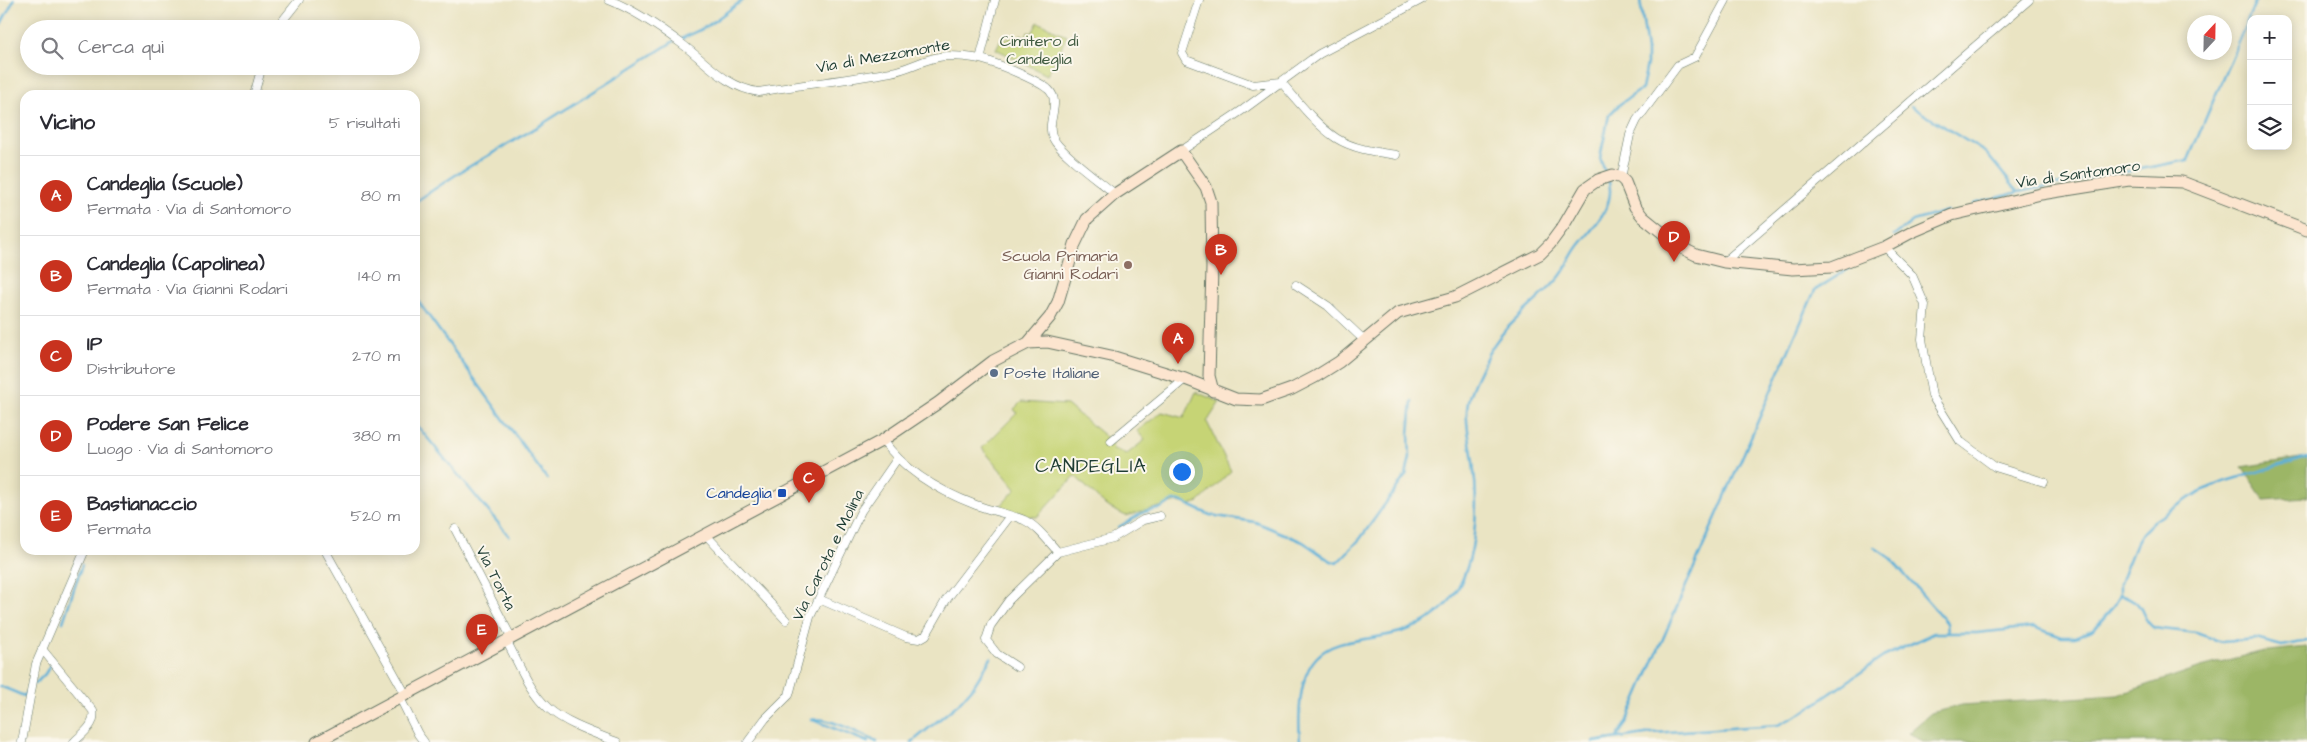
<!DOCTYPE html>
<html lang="it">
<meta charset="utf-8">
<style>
body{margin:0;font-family:"Architects Daughter",sans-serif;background:#f2f2f3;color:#2b2b33}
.controls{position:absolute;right:15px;top:15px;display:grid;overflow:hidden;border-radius:10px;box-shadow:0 2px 12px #0003}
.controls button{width:45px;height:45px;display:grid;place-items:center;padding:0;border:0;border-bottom:1px solid #e1e1e2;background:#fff;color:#2b2b33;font:25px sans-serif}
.compass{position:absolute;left:2187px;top:15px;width:45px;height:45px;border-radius:50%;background:#fff;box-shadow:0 2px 12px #0003;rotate:22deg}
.you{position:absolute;left:1181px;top:471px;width:18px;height:18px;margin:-12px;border:4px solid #fff;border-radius:50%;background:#1a73e8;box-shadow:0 0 0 8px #1a73e833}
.badge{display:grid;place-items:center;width:32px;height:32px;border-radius:50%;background:#c8321e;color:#fff;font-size:16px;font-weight:700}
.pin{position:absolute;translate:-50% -41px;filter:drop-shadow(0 1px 2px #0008)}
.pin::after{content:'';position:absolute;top:26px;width:18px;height:15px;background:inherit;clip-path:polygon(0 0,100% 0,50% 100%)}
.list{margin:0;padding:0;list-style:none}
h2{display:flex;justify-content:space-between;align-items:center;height:65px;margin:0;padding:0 20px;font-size:21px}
h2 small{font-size:16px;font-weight:400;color:#7c7c81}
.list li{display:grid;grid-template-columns:32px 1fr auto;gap:15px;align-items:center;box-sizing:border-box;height:80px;padding:0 20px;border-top:1px solid #e1e1e2}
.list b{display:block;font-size:19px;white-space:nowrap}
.list p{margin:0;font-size:16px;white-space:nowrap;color:#7c7c81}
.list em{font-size:16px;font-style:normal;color:#7c7c81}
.icon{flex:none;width:28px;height:28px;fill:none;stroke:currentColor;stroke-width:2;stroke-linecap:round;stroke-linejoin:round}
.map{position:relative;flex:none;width:2307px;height:742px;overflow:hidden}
.search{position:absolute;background:#fff;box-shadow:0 2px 12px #0003;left:20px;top:20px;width:400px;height:55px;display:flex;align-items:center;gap:12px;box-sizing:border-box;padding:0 18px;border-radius:28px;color:#7c7c81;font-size:19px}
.panel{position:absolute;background:#fff;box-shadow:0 2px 12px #0003;left:20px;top:90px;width:400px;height:465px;border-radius:15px}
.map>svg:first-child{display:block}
.green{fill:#c6d475;stroke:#728854}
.forest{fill:#9cb666;stroke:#5e7a4d}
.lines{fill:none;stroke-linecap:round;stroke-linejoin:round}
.stream{stroke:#5db0d8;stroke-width:2.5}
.minor-casing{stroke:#676;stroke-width:9}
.secondary-casing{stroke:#676;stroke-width:13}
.minor{stroke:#fff;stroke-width:8}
.secondary{stroke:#fce5cf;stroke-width:11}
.education-dot{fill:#8d6e63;stroke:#fbf7ec;stroke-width:2}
.service-dot{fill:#5c6f8a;stroke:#fbf7ec;stroke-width:2}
.transit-dot{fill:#1a4fb4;stroke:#fbf7ec;stroke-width:2}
.labels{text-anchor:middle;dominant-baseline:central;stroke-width:4;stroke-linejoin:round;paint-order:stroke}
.park-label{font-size:16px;fill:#405b41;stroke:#fbf7ec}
.street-label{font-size:16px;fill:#1f3d34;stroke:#fbf7ec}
.education-label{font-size:16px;fill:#785e54;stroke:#fbf7ec;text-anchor:end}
.service-label{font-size:16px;fill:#4e5e75;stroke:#fbf7ec;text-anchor:start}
.transit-label{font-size:16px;fill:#164399;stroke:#fbf7ec;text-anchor:end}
.quarter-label{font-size:19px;letter-spacing:1px;fill:#1f3d34;stroke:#fbf7ec}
</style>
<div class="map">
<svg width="2307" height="742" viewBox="0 0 2307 742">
<rect width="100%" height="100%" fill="#fbf7ec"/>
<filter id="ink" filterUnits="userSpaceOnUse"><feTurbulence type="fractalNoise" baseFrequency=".02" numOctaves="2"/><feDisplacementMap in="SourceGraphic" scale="10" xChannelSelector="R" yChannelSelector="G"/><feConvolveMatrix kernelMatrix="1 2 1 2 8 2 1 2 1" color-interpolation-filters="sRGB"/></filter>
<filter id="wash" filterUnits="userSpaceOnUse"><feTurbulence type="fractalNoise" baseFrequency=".0096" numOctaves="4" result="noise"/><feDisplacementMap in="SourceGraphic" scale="20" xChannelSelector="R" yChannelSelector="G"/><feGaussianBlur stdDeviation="1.12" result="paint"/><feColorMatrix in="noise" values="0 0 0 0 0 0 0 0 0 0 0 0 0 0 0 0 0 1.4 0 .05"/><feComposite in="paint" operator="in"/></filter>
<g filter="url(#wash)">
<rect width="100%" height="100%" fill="#eae4c3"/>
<!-- green -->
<path class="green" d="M1038,22l29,14 -20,39 -51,-26 6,-12 6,3 2,-3 7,3 4,-6 4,3 3,-5 4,1z
M1196,392l24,10 -13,20 24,49 -32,31 -10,3 -11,-3 -52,14 -20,-10 -31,-30 -38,41 -21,-2 -19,-5 19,-21 -34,-41 35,-35 -3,-4 7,-7 46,3 44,36 2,8 14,5 18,-14 -8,-9 25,-19 22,6z"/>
<!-- forest -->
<path class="forest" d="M2307,457v40l-43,3 -22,-33z
M2307,647v95h-384l-15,-9 23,-20 31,-8 156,-10 83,-28 59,-15z"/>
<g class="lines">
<!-- stream -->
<path class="stream" d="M0,26l14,-26
M679,40l27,-13 37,-27
M1911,106l75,47 32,39
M1606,174l-6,-16 9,-43 11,-11 22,-15 5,-25v-14l-7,-50
M415,202l45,-30 79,-46 135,-85
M1974,204l44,-12 170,-32 68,-160
M1894,236l19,-15 34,-10
M415,297l132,182
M415,423l94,113
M1119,527l25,-15 15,-3 14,-8h7l30,14 45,7 48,20 26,18 8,3 23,-24 46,-64 4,-18 -1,-23 3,-33
M1874,547l16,11 57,65 1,9
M2120,594c29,10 17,21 34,34l42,5 26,9 34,-3 26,7 25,-5
M63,622l19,-57
M35,684l10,-10 6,-10
M0,686l24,10 5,-6
M811,720c16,-5 51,15 66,22
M813,720l55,22
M1617,738l11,-19 187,-429 43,-27
M912,742l46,-38 15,-17 18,-29
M1300,742c-10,-149 82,-71 145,-136 33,-34 34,-100 28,-144 -2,-20 -9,-40 -5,-60 2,-14 11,-28 17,-42 16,-34 48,-53 72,-80 11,-12 15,-27 25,-38 13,-17 35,-39 26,-63
M1593,742l59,-9 126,-8 24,-12 81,-56 51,-24h43l57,-6 28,10h13l19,-8 21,-24 5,-11v-11l16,-40 6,-10 12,-12 45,-29 25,-10 83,-25"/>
</g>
</g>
<g filter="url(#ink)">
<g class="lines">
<!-- minor casing -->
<g class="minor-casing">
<path id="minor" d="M609,0c23,9 53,29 73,44 24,18 45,44 77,48 44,-8 89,-12 132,-20 19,-3 35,-15 55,-16 11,0 24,1 34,3 14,3 60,22 69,31 13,13 -4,33 4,48 7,15 48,44 62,56
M1199,0l-17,53 4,7 67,25 28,-3c17,19 34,42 55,56 17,11 40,14 60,17
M276,29l23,-29
M980,59l15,-59
M254,95l8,-29
M1181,151l63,-42 75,-55 102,-54
M1621,178l9,-43 7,-15 41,-55 17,-8 31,-57
M1884,247l28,28 13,30 -3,34 10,57 28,45 35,26 49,15
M1724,262l305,-262
M1296,285l32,21 36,34
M883,440c21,31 59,52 93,65 16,6 33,9 48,15 13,6 24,21 34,32
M1111,441l74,-62
M455,529l57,110
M706,535l80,85
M325,550l81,145
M819,599l87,38 13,2 7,-4 20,-35 64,-84
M507,642c12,22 22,49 41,66 18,16 46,25 69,34
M42,649l51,62c3,14 -10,22 -19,31
M1017,667l-20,-13 -11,-14 5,-15 18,-25 49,-48 55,-14 30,-18 17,-4
M400,698l18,36 6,8
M22,742l14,-78 49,-114
M748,742l17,-23 24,-24 21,-78 51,-106 36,-52"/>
</g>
<!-- secondary casing -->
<g class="secondary-casing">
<path id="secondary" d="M1028,343l19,-1 64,14 74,23 51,20 25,1 31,-11 23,-12 24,-15 59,-49 57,-16 85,-43 10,-10 14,-19 21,-36 13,-9 15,-5 8,3 4,4 10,25 8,10 37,30 16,8 28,7 69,7 39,-2 52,-20 28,-15 40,-17 89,-21 88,-14 53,2 125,48
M317,742l566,-302 55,-37 55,-42 35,-18 22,-26 8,-15 17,-58 12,-25 28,-25 66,-43 25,36 5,15 1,66 -3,108 4,15"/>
</g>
<!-- minor -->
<use href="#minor" class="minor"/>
<!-- secondary -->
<use href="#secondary" class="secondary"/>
</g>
</g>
<!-- markers -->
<circle class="education-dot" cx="1128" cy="265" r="5"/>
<circle class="service-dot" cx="994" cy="373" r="5"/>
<rect class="transit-dot" x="777" y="488" width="10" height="10" rx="2.5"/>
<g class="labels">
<!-- park labels -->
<g class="park-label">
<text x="1039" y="41">Cimitero di<tspan x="1039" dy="18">Candeglia</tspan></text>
</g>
<!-- street labels -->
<g class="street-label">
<text transform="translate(883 56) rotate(-10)">Via di Mezzomonte</text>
<text transform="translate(2078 174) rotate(-8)">Via di Santomoro</text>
<text transform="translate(828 555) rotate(-64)">Via Carota e Molina</text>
<text transform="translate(496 578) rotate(63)">Via Torta</text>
</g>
<!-- education labels -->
<g class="education-label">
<text x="1118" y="256">Scuola Primaria<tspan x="1118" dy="18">Gianni Rodari</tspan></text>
</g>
<!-- service labels -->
<g class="service-label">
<text x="1004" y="373">Poste Italiane</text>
</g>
<!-- transit labels -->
<g class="transit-label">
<text x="772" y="493">Candeglia</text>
</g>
<!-- quarter labels -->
<g class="quarter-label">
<text x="1091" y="466">CANDEGLIA</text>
</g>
</g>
</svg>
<div class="controls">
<button>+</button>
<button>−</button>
<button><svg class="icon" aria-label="layers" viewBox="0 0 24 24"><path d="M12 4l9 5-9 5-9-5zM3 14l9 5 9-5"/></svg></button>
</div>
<svg class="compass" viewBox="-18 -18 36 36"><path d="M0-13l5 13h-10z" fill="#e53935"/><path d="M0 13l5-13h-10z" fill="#7c7c81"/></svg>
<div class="you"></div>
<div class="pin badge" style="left:1178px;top:364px">A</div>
<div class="pin badge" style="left:1221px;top:275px">B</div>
<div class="pin badge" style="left:809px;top:503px">C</div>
<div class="pin badge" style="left:1674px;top:262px">D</div>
<div class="pin badge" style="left:482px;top:655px">E</div>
<div class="search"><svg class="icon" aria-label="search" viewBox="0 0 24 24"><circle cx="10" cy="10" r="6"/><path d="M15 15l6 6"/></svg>Cerca qui</div>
<section class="panel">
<h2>Vicino<small>5 risultati</small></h2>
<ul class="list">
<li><span class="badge">A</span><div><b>Candeglia (Scuole)</b><p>Fermata · Via di Santomoro</p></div><em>80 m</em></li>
<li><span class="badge">B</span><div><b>Candeglia (Capolinea)</b><p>Fermata · Via Gianni Rodari</p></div><em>140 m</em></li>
<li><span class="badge">C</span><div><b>IP</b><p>Distributore</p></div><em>270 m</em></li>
<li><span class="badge">D</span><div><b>Podere San Felice</b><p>Luogo · Via di Santomoro</p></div><em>380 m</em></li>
<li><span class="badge">E</span><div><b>Bastianaccio</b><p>Fermata</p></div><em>520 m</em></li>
</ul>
</section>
</div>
